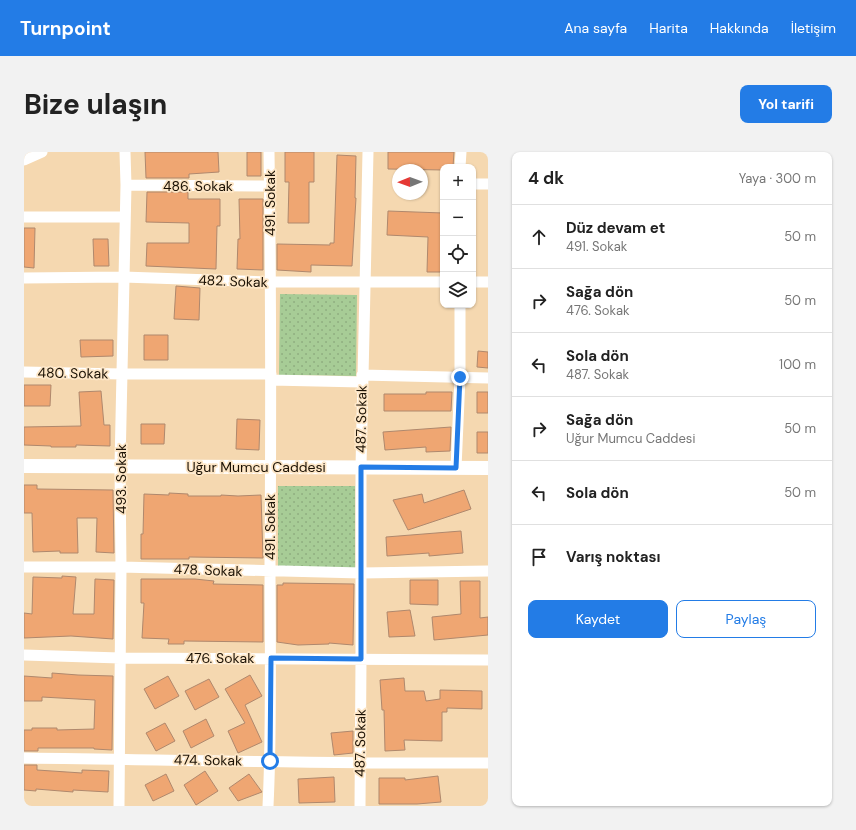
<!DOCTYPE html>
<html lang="tr">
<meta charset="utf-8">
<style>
body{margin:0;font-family:"DM Sans",sans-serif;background:#f2f2f2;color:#222}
.controls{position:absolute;right:12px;top:12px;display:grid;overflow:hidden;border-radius:8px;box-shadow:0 1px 3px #0004}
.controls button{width:36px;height:36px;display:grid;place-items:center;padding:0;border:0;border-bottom:1px solid #e0e0e0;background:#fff;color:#222;font:20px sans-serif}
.compass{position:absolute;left:368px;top:12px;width:36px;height:36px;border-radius:50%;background:#fff;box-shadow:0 1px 3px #0004;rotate:269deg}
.stop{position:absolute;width:12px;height:12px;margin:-9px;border:3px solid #237ce6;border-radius:50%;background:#fff}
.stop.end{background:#237ce6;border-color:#fff;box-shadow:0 1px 4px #0008}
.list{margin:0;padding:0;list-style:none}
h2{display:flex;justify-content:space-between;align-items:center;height:52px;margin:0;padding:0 16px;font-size:17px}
h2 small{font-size:13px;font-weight:400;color:#767676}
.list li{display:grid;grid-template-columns:26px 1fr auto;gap:12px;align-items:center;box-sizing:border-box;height:64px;padding:0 16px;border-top:1px solid #e0e0e0}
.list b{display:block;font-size:15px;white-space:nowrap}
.list p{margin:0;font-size:13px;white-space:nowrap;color:#767676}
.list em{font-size:13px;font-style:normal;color:#767676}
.actions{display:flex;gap:8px;padding:12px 16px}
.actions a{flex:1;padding:9px 0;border:1px solid #237ce6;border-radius:8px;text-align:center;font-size:14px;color:#237ce6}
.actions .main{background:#237ce6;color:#fff}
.icon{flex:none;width:22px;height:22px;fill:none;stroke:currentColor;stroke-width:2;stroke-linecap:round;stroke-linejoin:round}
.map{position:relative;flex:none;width:464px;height:654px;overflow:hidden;border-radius:8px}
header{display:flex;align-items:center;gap:24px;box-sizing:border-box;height:56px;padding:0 20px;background:#237ce6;color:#fff}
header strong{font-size:19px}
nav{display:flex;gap:22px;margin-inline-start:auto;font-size:14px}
.intro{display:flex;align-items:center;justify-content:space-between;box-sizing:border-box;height:96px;padding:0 24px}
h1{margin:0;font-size:28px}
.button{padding:10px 18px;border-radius:8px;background:#237ce6;color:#fff;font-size:14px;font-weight:700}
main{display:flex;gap:24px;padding:0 24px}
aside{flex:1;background:#fff;border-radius:8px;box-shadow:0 1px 3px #0004}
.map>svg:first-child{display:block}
.grass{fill:url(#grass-dots)}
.building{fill:#efa672;stroke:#af886d}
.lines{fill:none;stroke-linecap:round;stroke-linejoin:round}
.minor{stroke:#fff;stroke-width:11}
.tertiary{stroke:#fff;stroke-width:14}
.route{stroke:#237ce6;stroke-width:5}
.labels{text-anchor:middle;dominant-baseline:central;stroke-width:3.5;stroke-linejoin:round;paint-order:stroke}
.street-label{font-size:14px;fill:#1b1104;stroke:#fde6c6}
</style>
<header>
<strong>Turnpoint</strong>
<nav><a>Ana sayfa</a><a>Harita</a><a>Hakkında</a><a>İletişim</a></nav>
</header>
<div class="intro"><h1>Bize ulaşın</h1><a class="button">Yol tarifi</a></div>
<main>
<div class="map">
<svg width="464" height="654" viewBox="0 0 464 654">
<defs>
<pattern id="grass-dots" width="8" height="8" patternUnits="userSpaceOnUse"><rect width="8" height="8" fill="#a7cc96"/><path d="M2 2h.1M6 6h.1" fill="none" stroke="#8fae80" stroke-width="1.8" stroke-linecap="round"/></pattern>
</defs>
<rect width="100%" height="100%" fill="#f5d8b0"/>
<!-- grass -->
<path class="grass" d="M256,142l77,1 -1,81 -77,-1z
M254,334h77v83h-77z"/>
<!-- building -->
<path class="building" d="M121,0h73l1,20 -30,2v4h-43z
M223,0h14v24h-14z
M261,0h29v30h-5v41h-21l1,-41h-4z
M364,0h66l-1,15h-10v3l-55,-1z
M313,3l19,1 -1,42h1l-4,68 -41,-1v7l-34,-2v-26l53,1v-2h4z
M123,40h41v7h32v27h-3l-1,43 -70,-3 1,-23h42v-20l-43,-1z
M215,47h24v71l-26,-1 1,-30h2z
M364,59l55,2v59h-16l1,-35 -41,-2z
M0,76h11l-1,40 -10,-1z
M69,87h15l1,27h-15z
M152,134l24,2 -1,32 -25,-1z
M120,183h24v25h-24z
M56,188h33v16l-32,1z
M454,199l10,1v16l-11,-1z
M0,233h27l-1,21h-26z
M77,239l3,34h6v21l-34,-1v2h-25v-1l-27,-1v-18l57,-1 -2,-34z
M402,240h26l-1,19h-67v-17h42z
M453,240h11v21h-11z
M213,267l23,1 -1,30 -23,-1z
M117,272h24l-1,20h-23z
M427,275l-1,24 -24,1v-5l-41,3 -2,-18z
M453,280h11v21h-11z
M0,333h13v4l76,1 1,63 -18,-1 1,-34h-20l1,35h-18v-2l-27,1 -1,-39h-8z
M440,338l7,19 -63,21 -15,-30 29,-6 2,9z
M145,341l19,1v2h33v-1l17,1 23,-1 2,63 -74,-1v2h-48v-25h2l1,-40 25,1z
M437,379l2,22 -34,3v-3l-42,3 -1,-19z
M38,424l14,1 -3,37h21l1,-35 19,1 -1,59 -42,-3 -47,2v-25l8,1 1,-37 29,1z
M117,427h54l19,2 -1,3 50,1v57l-79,-1v3h-16l1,-5 -27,-1 2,-35h-3z
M386,428h28v25l-28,-1z
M436,429h20v37l8,-1v18l-54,5 -2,-23 29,-3z
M259,431l71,1 -1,61 -24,-2v1l-31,1 -21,-3v-57h6z
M386,458l5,26 -26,1 -2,-25z
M28,521l26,2 35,1 -1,74 -18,-1v-1h-56v3h-14v-21h8v-2h25v2l37,-1 1,-29 -53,-3v4h-18v-25l28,2z
M226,523l12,21 -17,9 17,37 -24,11 -10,-22 17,-8 -20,-34z
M144,524l11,20 -24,13 -11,-20z
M380,526l1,13h19l2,10 14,-2v-9l42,1v18l-35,-1v4h-5v29l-38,-1 1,10 -20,1 -1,-41h-2l-2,-30z
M185,527l10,18 -24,13 -10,-19z
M182,567l8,17 -23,12 -8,-17z
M141,571l10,18 -19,10 -10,-18z
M329,579v22l-19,2 -3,-22z
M0,613h13v5l45,3v-3l27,1 -1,21 -35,-2v2l-37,-3v2l-12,-1z
M181,619l13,20 -22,14 -12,-20z
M142,622l8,17 -21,10 -8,-16z
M225,622l13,18 -24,9 -9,-13z
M414,624l3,26 -24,2h-38v-26h26v2z
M310,625l1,25 -36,1 -1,-24z"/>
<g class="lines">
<!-- minor -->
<path class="minor" d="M0,8l18,-8
M436,15l1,-15
M449,32h15
M102,33l144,1
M0,65h101
M0,126l99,-1 147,5h173
M449,130h15
M0,220l98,2h149
M338,223l126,3
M247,228l91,2
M432,316l4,-91v-72
M0,415h97l240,6 127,-2
M0,503l96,3 368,2
M0,606c155,2 309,6 464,5
M95,654l2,-239 -1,-101 6,-281 -1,-33
M244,654c4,-81 2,-162 2,-243 1,-137 1,-274 -1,-411
M336,654l1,-147v-192l7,-315"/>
<!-- tertiary -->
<path class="tertiary" d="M0,314l464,2"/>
</g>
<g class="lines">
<!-- route -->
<path class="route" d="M246,609l1,-103 90,1v-192l95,1 4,-91"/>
</g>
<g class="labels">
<!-- street labels -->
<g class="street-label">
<text x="174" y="34">486. Sokak</text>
<text transform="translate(246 51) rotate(-90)">491. Sokak</text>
<text transform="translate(209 129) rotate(2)">482. Sokak</text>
<text transform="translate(49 221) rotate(1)">480. Sokak</text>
<text transform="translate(337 267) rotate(-89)">487. Sokak</text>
<text x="232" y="315">Uğur Mumcu Caddesi</text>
<text transform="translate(97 327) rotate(-90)">493. Sokak</text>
<text transform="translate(246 375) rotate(-90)">491. Sokak</text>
<text transform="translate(184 418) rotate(2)">478. Sokak</text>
<text x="196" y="506">476. Sokak</text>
<text transform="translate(336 591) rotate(-89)">487. Sokak</text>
<text transform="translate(184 608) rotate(1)">474. Sokak</text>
</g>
</g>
</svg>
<div class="controls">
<button>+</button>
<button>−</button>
<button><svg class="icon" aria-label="locate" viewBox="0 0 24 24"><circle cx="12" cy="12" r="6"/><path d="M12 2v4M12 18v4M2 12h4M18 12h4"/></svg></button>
<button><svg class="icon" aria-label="layers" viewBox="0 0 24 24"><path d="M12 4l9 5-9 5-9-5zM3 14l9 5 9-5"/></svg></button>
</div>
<svg class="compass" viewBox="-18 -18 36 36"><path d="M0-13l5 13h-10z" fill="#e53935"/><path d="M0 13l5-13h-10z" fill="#767676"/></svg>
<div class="stop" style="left:246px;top:609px"></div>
<div class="stop end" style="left:436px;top:225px"></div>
</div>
<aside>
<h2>4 dk<small>Yaya · 300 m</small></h2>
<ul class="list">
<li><svg class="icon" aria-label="ahead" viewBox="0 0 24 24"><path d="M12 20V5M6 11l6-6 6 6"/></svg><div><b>Düz devam et</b><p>491. Sokak</p></div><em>50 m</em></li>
<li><svg class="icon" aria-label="right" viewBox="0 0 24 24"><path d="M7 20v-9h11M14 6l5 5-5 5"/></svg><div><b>Sağa dön</b><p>476. Sokak</p></div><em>50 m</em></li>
<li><svg class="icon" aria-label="left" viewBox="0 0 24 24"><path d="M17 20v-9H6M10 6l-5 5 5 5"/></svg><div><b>Sola dön</b><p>487. Sokak</p></div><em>100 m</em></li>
<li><svg class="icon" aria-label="right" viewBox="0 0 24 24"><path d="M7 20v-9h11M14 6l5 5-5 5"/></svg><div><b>Sağa dön</b><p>Uğur Mumcu Caddesi</p></div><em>50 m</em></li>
<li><svg class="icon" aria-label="left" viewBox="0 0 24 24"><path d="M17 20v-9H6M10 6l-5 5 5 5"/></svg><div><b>Sola dön</b></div><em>50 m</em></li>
<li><svg class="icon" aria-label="arrive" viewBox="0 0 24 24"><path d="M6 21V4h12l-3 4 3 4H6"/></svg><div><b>Varış noktası</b></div></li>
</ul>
<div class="actions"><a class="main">Kaydet</a><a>Paylaş</a></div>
</aside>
</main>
